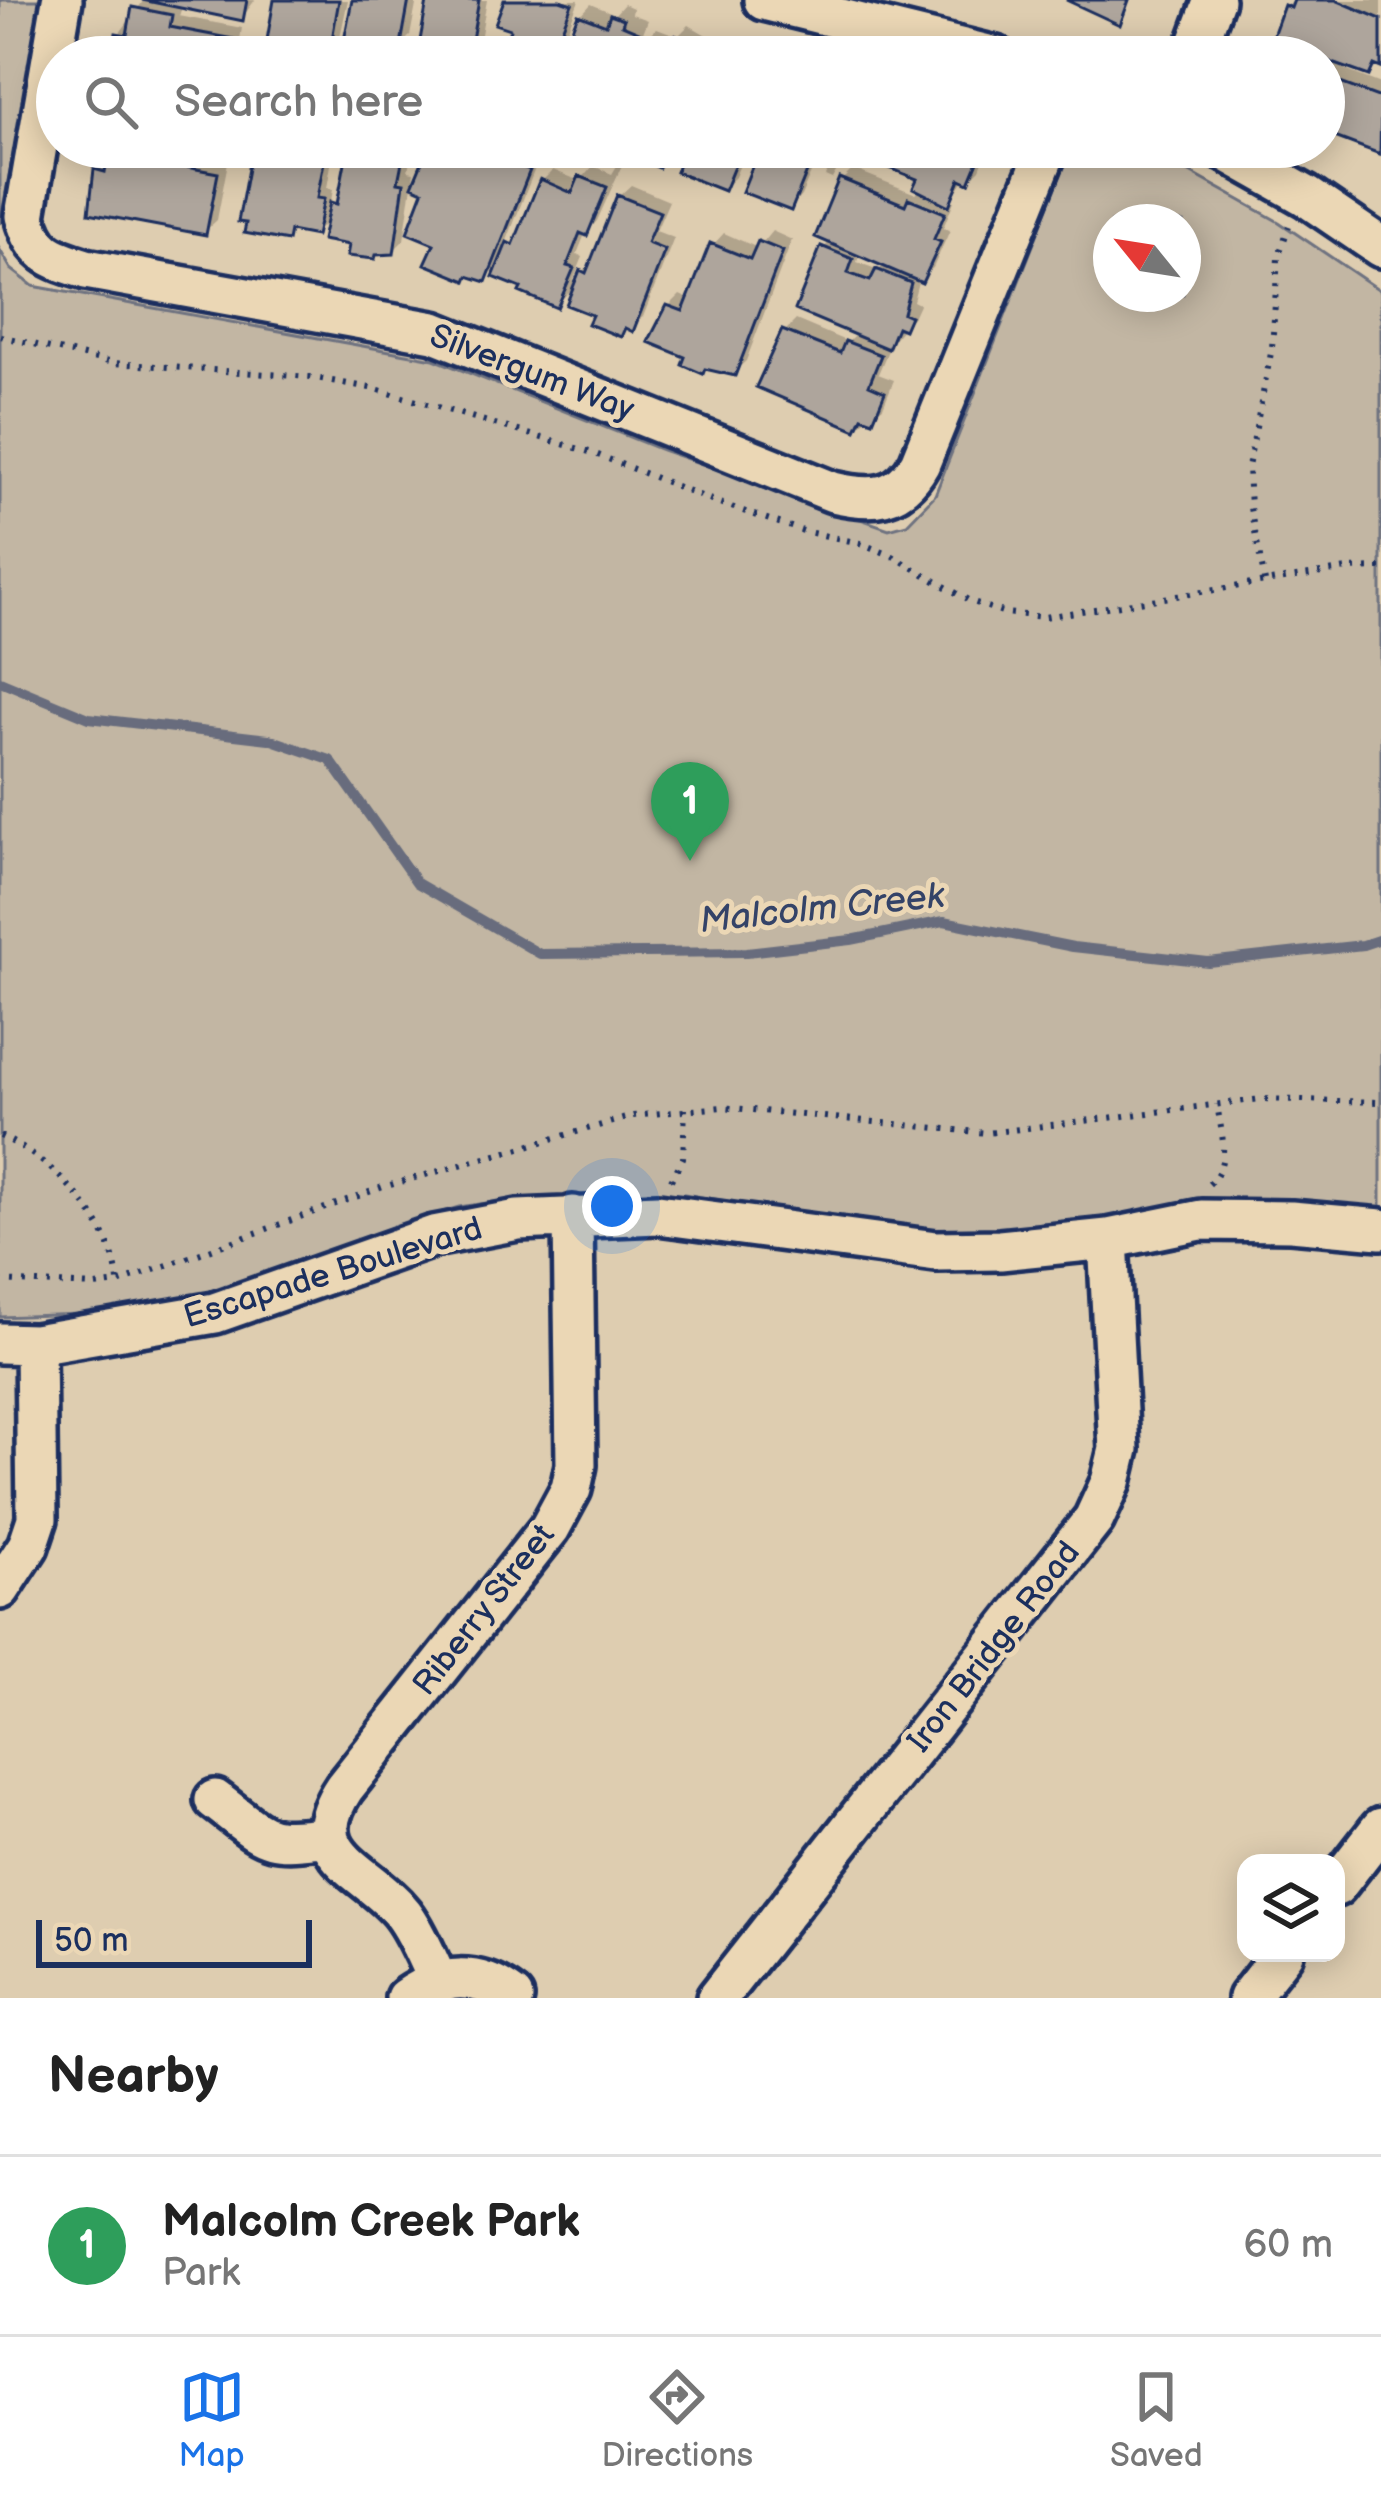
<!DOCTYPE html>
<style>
body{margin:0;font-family:"Balsamiq Sans",sans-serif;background:#f2f2f2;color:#222}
.controls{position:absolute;right:36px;bottom:36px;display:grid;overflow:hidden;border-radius:24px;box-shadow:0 6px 30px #0003}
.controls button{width:108px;height:108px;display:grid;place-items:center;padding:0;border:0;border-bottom:3px solid #e0e0e0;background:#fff;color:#222;font:60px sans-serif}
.compass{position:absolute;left:1093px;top:204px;width:108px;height:108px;border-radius:50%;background:#fff;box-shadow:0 6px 30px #0003;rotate:300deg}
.scale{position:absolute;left:36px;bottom:30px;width:276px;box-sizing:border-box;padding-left:12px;border:6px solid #1b2f5e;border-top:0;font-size:33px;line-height:42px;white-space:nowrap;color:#1b2f5e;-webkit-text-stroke:9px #ebd7b5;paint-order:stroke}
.you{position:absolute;left:612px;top:1206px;width:42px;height:42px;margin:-30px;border:9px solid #fff;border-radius:50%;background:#1a73e8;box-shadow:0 0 0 18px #1a73e833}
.badge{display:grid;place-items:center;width:78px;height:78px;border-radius:50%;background:#1a73e8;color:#fff;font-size:39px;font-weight:700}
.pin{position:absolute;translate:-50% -99px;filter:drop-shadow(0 3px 6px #0008)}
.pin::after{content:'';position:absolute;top:63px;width:42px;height:36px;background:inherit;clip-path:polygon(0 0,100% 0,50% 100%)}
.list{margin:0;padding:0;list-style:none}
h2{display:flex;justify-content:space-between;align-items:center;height:156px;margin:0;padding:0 48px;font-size:51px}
h2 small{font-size:39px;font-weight:400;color:#767676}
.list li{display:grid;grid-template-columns:78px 1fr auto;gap:36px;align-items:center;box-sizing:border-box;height:180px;padding:0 48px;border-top:3px solid #e0e0e0}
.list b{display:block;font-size:45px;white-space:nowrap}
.list p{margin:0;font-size:39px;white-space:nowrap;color:#767676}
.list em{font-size:39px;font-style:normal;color:#767676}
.icon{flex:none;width:66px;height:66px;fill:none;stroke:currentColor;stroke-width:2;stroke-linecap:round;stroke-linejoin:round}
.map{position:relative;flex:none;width:1381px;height:1998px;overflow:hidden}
.search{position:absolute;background:#fff;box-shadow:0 6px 30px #0003;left:36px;right:36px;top:36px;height:132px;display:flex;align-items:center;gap:30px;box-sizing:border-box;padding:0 42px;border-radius:66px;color:#767676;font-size:45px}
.sheet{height:336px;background:#fff}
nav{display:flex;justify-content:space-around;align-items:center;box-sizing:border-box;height:168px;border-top:3px solid #e0e0e0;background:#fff;font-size:33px;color:#767676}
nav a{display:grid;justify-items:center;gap:6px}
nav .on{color:#1a73e8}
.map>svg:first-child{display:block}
.green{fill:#c2b6a3;stroke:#6e7280;stroke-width:3;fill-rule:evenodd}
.shadow{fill:#0003;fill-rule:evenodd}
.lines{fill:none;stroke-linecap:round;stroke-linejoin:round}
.stream{stroke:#676c7d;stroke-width:10}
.building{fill:#aea59c;stroke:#1b2f5e;stroke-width:3}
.street-casing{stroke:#1b2f5e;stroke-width:48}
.path{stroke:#1b2f5e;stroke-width:6;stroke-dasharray:3 9;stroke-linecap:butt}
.street{stroke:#ebd7b5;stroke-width:39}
.labels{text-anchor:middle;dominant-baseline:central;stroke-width:10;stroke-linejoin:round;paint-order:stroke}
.street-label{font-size:33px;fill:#1b2f5e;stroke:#ebd7b5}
.water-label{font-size:36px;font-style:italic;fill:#344368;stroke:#ebd7b5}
</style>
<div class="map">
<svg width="1381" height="1998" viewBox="0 0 1381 1998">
<rect width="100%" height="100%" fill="#decdb0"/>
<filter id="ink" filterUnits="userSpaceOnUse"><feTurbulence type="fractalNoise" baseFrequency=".00833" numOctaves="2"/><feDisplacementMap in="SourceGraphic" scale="24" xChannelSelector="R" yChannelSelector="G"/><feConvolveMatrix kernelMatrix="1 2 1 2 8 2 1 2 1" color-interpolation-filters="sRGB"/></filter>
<g filter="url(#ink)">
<!-- green -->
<path class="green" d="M0,0h42l-42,224z
M1076,147h69l134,75 102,69v918l-157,-7 -181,27 -111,6 -248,-41 -182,7 -43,6 -69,21 -94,38 -83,27 -105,20 -108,4v-1067l11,19 22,17 401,73 228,91 227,79 18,-5 28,-29 133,-339zM1111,222h72v72h-72z"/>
<!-- shadow -->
<path class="shadow" d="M144,0h111l-13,18 -60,-11 -3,9 63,12 -5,29h-114l-4,-23z
M277,0h71l-8,37 -11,11 -21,-4 -2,13 -39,-1z
M355,0h62l-7,36 -22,21 -43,-3z
M430,0h57l-10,57h-57z
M507,0h72l-22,57h-53l10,-29z
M1294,0h87v64l-12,8 -22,-7 -2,5 36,14 -2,67 -55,-22v-72h-35l8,-10 -10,-40z
M591,4l24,10 9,-10 9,4 -1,6 16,6 -11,28 20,-20 21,8 11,-11 26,15 -7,17h-132l4,-41z
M724,49l19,8h-27z
M112,147h106l-11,11 21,4 -11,58 -12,11 -108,-60 13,-11z
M255,147h79l-7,41 6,1 -3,18 12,-12 9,-48h61l-4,24 6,1 -10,68 -11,11 -64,-32 -14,14 -19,-3 -9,8z
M434,147h77l28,11 -36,93 18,-18 21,-52 11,-11 27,11 13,-15 19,8 6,-10 4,1 -25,56 -12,13 -8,20 6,3 -10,24 21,-21 25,-64 12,-11 38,16 -13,30 18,7 -31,79 -23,16 -25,-20 -17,-30 -21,21 -32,-18 -22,-25 -18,18 -47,-37 -11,-53 3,-37z
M689,147h58l-12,30 -11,11z
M764,147h58l-21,49 -11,12z
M855,147l133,1 -8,21 -11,11 -4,-2 -14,22 3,1 -11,27 7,2 -17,38 -14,10 -6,23 6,3 -5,11 -22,26 -14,33 16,6 -11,27 -27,20 -71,-96 11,-11 52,22 9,-9 -33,-85 7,-8 11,-60 11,-11 63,25 5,-5v-11zM860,253l25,11 -6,6 -22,-8z
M834,162l6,3 -8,14 -7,-3z
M772,231l20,9 -46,121 -12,11 -45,-16 -20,-50 11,-11 11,5 22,-55 11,-12 34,15z"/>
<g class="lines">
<!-- stream -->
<path class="stream" d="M0,681l89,37 180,21 61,21 87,123 123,71 207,-2 104,-12 93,-19 129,26 135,15 155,-17 18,-6"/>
</g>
<!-- building -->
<path class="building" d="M142,0h105l-4,21z
M274,0h65l-9,51 -63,-11z
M352,0h57l-9,50 -12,-2 -2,9 -45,-1z
M417,0h62l-10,57h-52l10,-55z
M504,0h56l12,4 -21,53h-50l9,-28 -15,-5z
M1066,0h63l-9,25z
M1294,0h42l45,19v49l-7,-3 -5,11 -98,-35 13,-36 7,3z
M132,7l40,8 -2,12 63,12 -4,18h-109l1,-5 -8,-2 3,-17 11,2z
M578,14l28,11 4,-11 14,5 -2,6 17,7 -10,25h-56l2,-4 -11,-5z
M675,35l31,16 -2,6h-69l8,-20 27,11z
M267,40l38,7 -2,10h-39z
M1324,77l57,21 -1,56 -56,-21z
M109,147l40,5 -1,8 70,13 -12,62 -117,-22 5,-44 11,3z
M252,147h75l-10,51 7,1 -8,37 -26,-5 -2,10 -44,-8 2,-10 -8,-1z
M348,147h57l-7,35 6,1 -10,71 -18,1 -1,4 -28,-3 2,-11 -27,-5 8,-38 7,2z
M454,147h20l56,23 -44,112 -18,-6 -2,5 -41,-17 9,-20 -27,-11 16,-42 -11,-5 15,-36 22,9z
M613,147h55l-9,21z
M686,147h56l-18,44 -48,-19z
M760,147h57l-26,64 -49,-19z
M852,147h126l-4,10 5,2 -10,24 -9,-4 -11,27 -36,-18 4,-9 -67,-27z
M579,176l28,11 -20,49 -7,-3 -13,33 7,2 -17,40 -38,-16 2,-4 -28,-11 14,-35 6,3 27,-66 32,14z
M839,178l66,27 3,-7 37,15 -11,26 7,3 -19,41 -107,-46z
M617,195l43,17 -13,31 18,7 -32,82 -8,-4 -4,9 -33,-13 4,-9 -26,-10 14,-35 6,3z
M758,241l25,10 -48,125 -30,-7 -2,5 -21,-9 3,-8 -37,-15 19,-37 16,6 27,-68 40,16z
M821,246l32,13 -5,14 22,8 6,-12 35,14 -8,30 7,3 -6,14 -7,-3 -9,22 -93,-39z
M782,330l58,23 5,-12 36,14 -12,30 16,7 -12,29 -11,-4 -6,13 -100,-43z"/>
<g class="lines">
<!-- street casing -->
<g class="street-casing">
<path id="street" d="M62,0l-37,216c10,38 25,42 61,53l348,63 399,160c39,9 66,9 87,-29l128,-316
M764,0l232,57
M1193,57l21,-57
M1219,147l87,49 75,51
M0,1343l35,1 180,-31 219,-77 84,-16 140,-6 278,37 64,-1 108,-11 93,-19 90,1 90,8
M0,1589l28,-43 9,-27 -2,-175
M215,1800c52,39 46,45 113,36
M1336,1886l45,-58
M438,1981c-11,-22 -20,-47 -35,-67 -36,-46 -105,-57 -59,-126l206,-260 21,-39 5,-24 -3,-249
M406,1998c35,-25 73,-26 107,0
M717,1998l377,-479 17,-37 8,-33 -11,-210
M1248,1998l35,-45"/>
</g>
<!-- path -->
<path class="path" d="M0,336l113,27 197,14 66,12 217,64 126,50 84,28 57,12 33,13 77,45 35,12 39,4 303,-48 34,-1
M1265,582l-15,-74 -2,-41 24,-119 6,-90 11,-32
M0,1136c54,24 113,85 118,146
M671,1180l12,-22 2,-49
M1209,1184c23,-22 12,-51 8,-80
M0,1281l95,5 23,-3 265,-96 250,-71 89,-9 265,26 274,-34 120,3"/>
<!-- street -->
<use href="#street" class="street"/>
</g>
</g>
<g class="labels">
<!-- street labels -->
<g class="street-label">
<text transform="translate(532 373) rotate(21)">Silvergum Way</text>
<text transform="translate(333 1273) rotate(-17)">Escapade Boulevard</text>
<text transform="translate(484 1610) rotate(-52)">Riberry Street</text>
<text transform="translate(994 1647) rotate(-52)">Iron Bridge Road</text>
</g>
<!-- water labels -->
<g class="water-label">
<text transform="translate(822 909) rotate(-6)">Malcolm Creek</text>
</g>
</g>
</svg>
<div class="controls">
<button><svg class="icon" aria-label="layers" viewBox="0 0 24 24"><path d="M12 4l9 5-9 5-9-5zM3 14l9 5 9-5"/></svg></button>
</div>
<svg class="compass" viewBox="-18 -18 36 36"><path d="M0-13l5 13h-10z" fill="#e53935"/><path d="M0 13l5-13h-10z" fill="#767676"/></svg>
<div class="scale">50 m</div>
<div class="you"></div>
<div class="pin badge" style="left:690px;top:861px;background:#2e9e5b">1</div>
<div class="search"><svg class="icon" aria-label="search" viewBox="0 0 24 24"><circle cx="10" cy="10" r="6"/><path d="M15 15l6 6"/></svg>Search here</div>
</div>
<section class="sheet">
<h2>Nearby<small></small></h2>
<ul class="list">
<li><span class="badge" style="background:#2e9e5b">1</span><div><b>Malcolm Creek Park</b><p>Park</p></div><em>60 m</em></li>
</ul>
</section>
<nav>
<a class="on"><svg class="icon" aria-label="map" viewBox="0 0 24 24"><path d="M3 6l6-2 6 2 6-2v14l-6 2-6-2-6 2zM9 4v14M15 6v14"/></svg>Map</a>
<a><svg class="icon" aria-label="directions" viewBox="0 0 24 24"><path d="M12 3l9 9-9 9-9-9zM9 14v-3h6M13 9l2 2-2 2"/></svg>Directions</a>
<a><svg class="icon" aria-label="saved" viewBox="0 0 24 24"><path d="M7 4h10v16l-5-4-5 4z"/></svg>Saved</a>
</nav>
